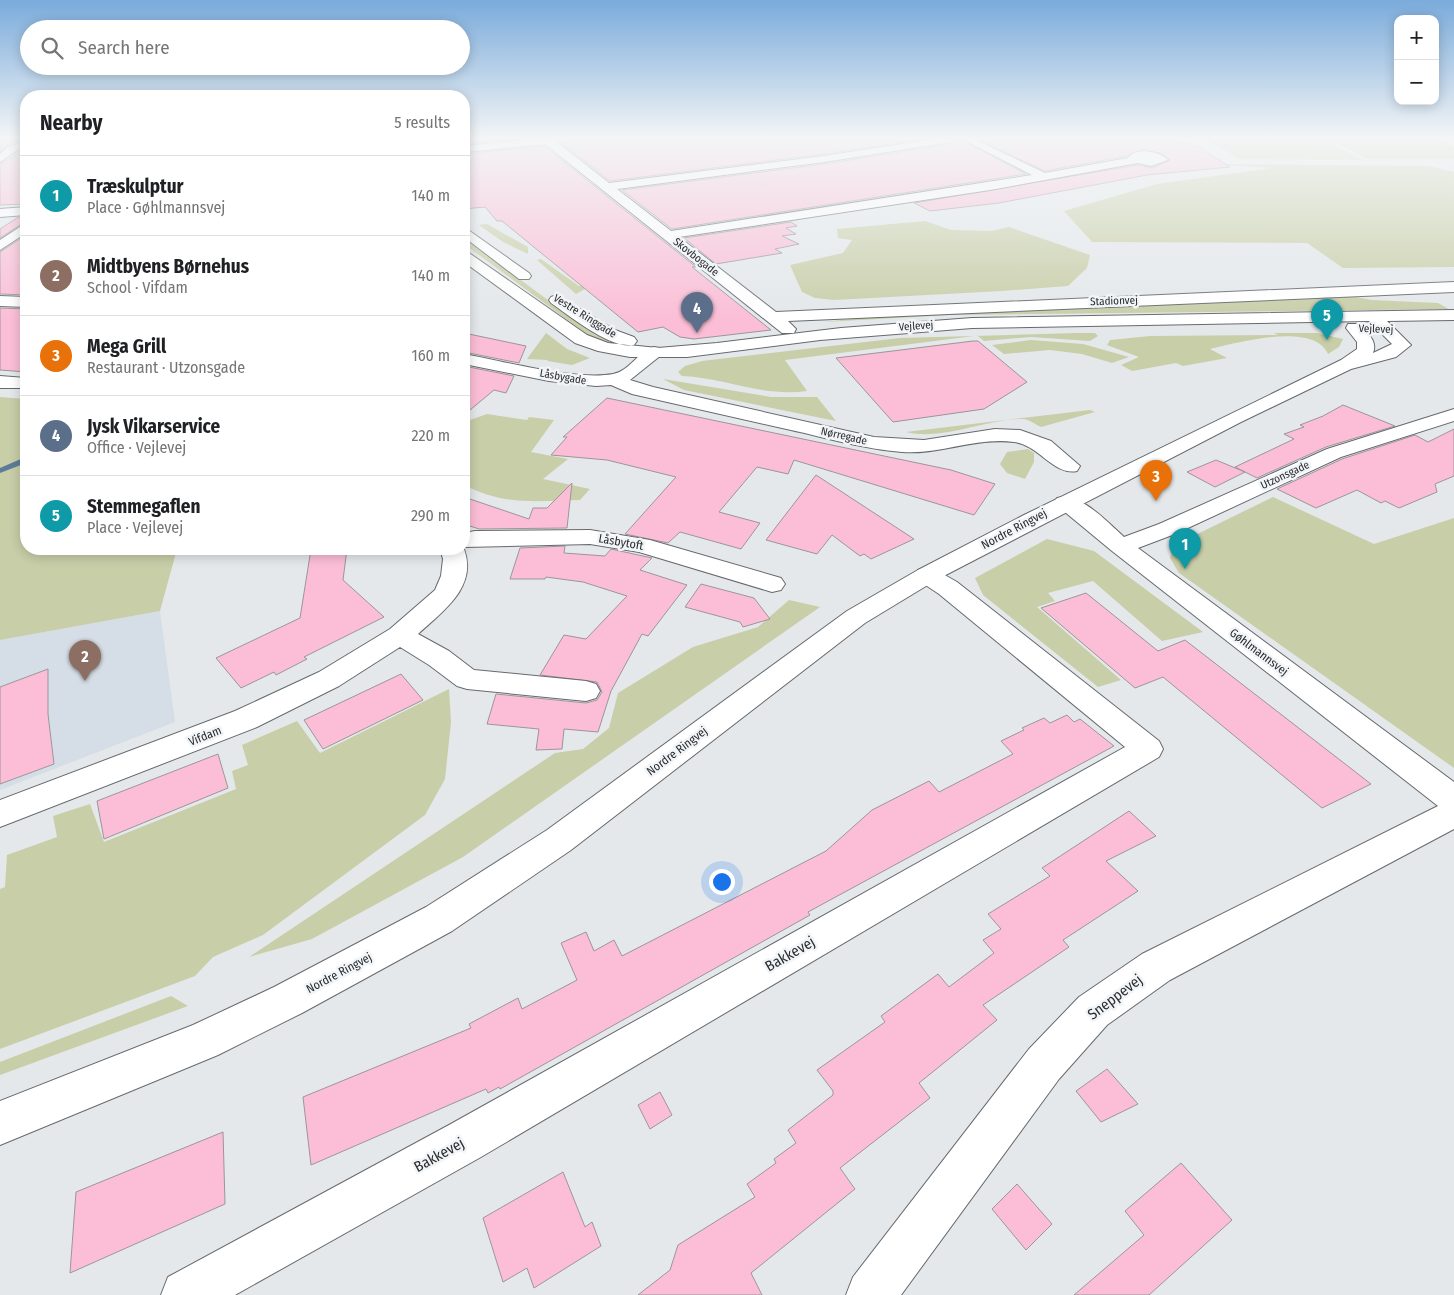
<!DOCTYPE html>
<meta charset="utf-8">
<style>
body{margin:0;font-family:"Fira Sans Condensed",sans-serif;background:#f6f6f6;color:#202124}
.controls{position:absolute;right:15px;top:15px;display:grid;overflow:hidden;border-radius:10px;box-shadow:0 2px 12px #0003}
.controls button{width:45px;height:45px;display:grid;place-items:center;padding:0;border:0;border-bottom:1px solid #e0e0e0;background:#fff;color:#202124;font:25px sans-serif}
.you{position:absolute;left:721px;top:881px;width:18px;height:18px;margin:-12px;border:4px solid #fff;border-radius:50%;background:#1a73e8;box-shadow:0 0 0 8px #1a73e833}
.badge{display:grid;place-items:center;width:32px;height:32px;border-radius:50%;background:#7c3aed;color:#fff;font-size:16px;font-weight:700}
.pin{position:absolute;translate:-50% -41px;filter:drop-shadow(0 1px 2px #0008)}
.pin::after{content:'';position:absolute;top:26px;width:18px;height:15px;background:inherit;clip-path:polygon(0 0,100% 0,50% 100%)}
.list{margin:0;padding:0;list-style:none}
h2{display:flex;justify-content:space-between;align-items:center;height:65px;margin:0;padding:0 20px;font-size:21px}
h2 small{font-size:16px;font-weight:400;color:#757577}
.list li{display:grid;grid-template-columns:32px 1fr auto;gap:15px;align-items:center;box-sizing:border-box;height:80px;padding:0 20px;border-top:1px solid #e0e0e0}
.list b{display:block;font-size:19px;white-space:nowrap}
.list p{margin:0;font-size:16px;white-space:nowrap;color:#757577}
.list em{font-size:16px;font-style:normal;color:#757577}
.icon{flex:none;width:28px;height:28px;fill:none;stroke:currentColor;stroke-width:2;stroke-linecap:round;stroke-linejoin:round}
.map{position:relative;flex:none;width:1454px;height:1295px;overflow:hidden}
.search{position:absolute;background:#fff;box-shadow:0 2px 12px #0003;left:20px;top:20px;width:450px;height:55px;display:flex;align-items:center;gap:12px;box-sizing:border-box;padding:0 18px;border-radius:28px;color:#757577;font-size:19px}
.panel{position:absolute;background:#fff;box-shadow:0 2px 12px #0003;left:20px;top:90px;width:450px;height:465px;border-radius:20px}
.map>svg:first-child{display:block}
.built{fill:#d5dde6}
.green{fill:#c8cea8}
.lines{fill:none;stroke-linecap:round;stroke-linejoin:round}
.stream{fill:#5e7c9a;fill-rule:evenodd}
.building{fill:#fbbed6;stroke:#9b9698}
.minor-casing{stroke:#676a6d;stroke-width:2}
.secondary-casing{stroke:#676a6d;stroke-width:2}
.minor{fill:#fff;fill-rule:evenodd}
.secondary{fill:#fff;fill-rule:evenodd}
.labels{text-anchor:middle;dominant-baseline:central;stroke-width:5;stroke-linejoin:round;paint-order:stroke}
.far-street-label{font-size:11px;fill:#2a2c2d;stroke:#f2f5f8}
.street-label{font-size:12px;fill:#2a2c2d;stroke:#f2f5f8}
.near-street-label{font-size:15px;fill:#2a2c2d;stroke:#f2f5f8}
</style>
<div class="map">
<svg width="1454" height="1295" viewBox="0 0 1454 1295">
<rect width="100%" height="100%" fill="#e4e8eb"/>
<!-- built -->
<path class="built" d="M160,611l15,111 -175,68v-150z"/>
<!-- green -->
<path class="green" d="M1207,139h115l41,21 -124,-1z
M1327,139h108l19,8v12h-86z
M1210,164l219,2 25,6v95l-111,1 -36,-25 -215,-1 -28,-31 93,-27 115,-16z
M925,221l26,9 41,1 17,-4 81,28 -3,13 -19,18 -66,5 -168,9 -19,-2 -13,-6 -12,-27 53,-12 9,-13 -14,-2 -1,-9z
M487,224l41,23v7l-25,-12 -24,-17z
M464,238l131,97 26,9 -7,3 -26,-12 -124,-91z
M541,259l38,27 15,-2 -18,10 -39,-34z
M1339,294l33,6 66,3 11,6 -499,6 -127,7 47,-5z
M546,333l21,16 23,9 -18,7 -25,-4 1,-1 -21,-1z
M1078,333h17l3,3 -8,5 -59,-4 -47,4 -6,-5h-4l-189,24 22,31c-46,6 -81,-13 -125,-15l-4,-4 7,-6 17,-5 198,-23z
M1274,333h43l26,6 -4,8 -11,7c-14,-33 -91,-11 -118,-5l17,9 -44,8 -7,-3 -44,8 -11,-6 18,-8 -32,-12 3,-5 40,-4 128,-1z
M1031,340l52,4 46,13 -17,6 -30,-9 -32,-4 -46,4 -12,-9z
M663,379l108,18h46l19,24 -152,-31z
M0,397l26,2v150h153h-2l-17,62 -160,29z
M1090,410l5,2 -54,15c-5,-2 -12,-8 -18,-8 -38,0 -79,22 -117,13z
M487,414l40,6 2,-3 25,3 -23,32 37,7 -25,20 47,10 -10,11c-44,1 -75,6 -116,-15v-59l6,-6z
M1028,449l6,4v9l-9,17 -18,-6 -7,-9 7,-12z
M1273,497l101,47 80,-26v250l-275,-195 -9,-15 3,-12z
M1047,539l47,12 109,81 -41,9 -69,-60 -45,12 7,8 -18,6 84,73 -23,7 -115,-92 -8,-17z
M789,600l31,7 -357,250 -151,82 -63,18 306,-204 28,-4 26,-21 9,-35 75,-46 65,-20z
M449,689l2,33 -6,57 -20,36 -162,120 -50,22 -18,19 -195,73v-160l5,-2 2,-32 50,-18 -4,-21 37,-12 14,38 132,-53 -4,-18 16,-6 -6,-20 55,-24 23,32z
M171,996l17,10 -188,69v-13z"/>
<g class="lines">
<!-- stream -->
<path class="stream" d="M23,458h3v5l-26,10v-5z"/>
</g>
<!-- building -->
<path class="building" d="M0,139h26l-19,6 -7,7z
M464,139h57l-54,5z
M568,139h357l-101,15 -214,27 -48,-38 5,-1z
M958,139h2l66,35 -354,55 -50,-39 202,-26 127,-20z
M977,139h192l30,8 31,20 -83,8 -148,28 -69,8 -16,-8 224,-38 14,3 18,-8 -10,-7 -19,-3 -14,6 -82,15z
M544,146l152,121h-4l79,63 -77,9 -14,-2 -17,-10 -25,5 -136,-111h-5l-12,-14 -21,2v-55z
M26,149v55l-26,1v-41z
M26,217v4l-26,17v-9l17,-11z
M791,222l6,4 -11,2 10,6 -14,2 17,8 -24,5 7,4 -66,11 -32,-26z
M26,235v60l-26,-1v-42z
M0,308l26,1v63l-26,-2z
M464,333l62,13 -7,17 -55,-11z
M973,341h5l49,41 -43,27 -91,13 -57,-64z
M464,366l50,10 -8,17 -12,-3 -30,25z
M607,398l344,72 44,14 -21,31 -180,-55 -6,14 -31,-7 -38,45 41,11 -19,26 -61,-17 -12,11 -43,-9 51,-57 -69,-17 -56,-5 16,-18h-4z
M1343,405l52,21 -69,21 -69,31 -22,-11 59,-28 -10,-5 20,-7 -4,-2 23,-9z
M1454,429v47l-19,8 2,8 -38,16 -14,-7 -4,2 -24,-13 -41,18 -39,-19 65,-30 73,-24 13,7z
M1216,460l29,12 -30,15 -28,-15z
M816,475l98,64 -43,20 -7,-5 -4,2 -28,-21 -15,19 -51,-14z
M572,483l-5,45 -88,1 -15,-5v-27l65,22 4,-11h14z
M565,546l-1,7 41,3 6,-7 41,9 -12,12 47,15 -39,51 -6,-2 -31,57 -13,41 -34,-3 -2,20 -26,1 3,-21 -52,-5 9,-30 90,9 11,-3 5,-8 -5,-10 -57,-7 24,-40 22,4 41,-43 -44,-14 -37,-5 -1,2h-35l10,-31z
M311,549h36l-4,31 41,37 -80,40 3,2 -31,16 -2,-3 -33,16 -25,-30 84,-40z
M701,584l53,14 16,21 -27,8 -3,-5 -55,-15z
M1086,593l72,58 27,-11 186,144 -49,24 -159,-131 -28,11 -94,-80z
M48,669v45l6,50 -54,20v-97z
M401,674l22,26 -100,49 -19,-29z
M1067,715l7,7 6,-3 34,27 -306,166 2,3 -310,174 -1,-2 -11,6 -2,-4 -175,76 -8,-68 168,-69 -2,-4 49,-26 4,11 55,-29 -16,-37 25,-11 8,19 20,-11 8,16 204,-105 46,-41 57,-29 10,11 74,-38 -12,-13 23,-11 -2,-2 22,-10 6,5z
M218,754l10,34 -124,51 -7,-38z
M1129,811l27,25 -50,25 32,30 -75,49 6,7 -86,58 14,15 -78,63 11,15 -90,70 15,21 -104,84 11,22h-124l32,-25 8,-25 77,-48 -8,-13 29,-21 -2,-4 22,-16 -8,-13 45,-35v-4l-16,-21 68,-48 -4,-6 57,-42 11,13 45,-34 -11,-13 18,-11 -13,-15 62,-38 -8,-8z
M1107,1069l31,35 -37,18 -25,-31z
M660,1092l12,23 -22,14 -12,-24z
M223,1132l2,72 -155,69 6,-81z
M1181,1163l51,57 -83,75h-75l70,-60 -19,-24z
M563,1172l22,55 7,-5 9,24 -67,42 -7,-20 -24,14 -20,-64z
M1017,1184l35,40 -26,26 -34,-41z"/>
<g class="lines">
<!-- minor casing -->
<g class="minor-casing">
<path id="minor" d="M536,139h30l-1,2 -8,1 52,41 215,-27 110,-17h22l-5,3 -127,20 -207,27 54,42 361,-56 -70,-36h12l71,34 83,-15c7,-11 32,-7 40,2l-17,6 -13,-3 -148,27 -311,47 97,75 678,-30v10l-666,29 8,8 -2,4h-12l-237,-189 -81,8v-6z
M26,141v6l-10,4 -16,11v-8l8,-7z
M26,207v8l-26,2v-8z
M26,223v10l-26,17v-10z
M0,296l26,1v10l-26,-1z
M654,347l6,1 3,4 -3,4 -30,24 23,7 221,50 50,3 71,-11 25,1 31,11 29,25 -3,5c-23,5 -38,-26 -63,-29 -38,-5 -74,13 -112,10 -38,-3 -75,-14 -111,-22 -53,-12 -106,-24 -159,-36l-21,-9 -15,1 -47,-5 -85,-17v-10c39,7 111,27 149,20 17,-3 25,-23 41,-27z
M0,376l26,2v10h-26z
M1454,409v12l-113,36 -166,77 -37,14 316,234v47l-284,151 -63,45 -48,54 -158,216h-55l7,-18 176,-228 50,-52 63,-43 296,-148 -326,-255 -58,-48 3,-5c24,-6 50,24 67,39l35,-13 168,-75z
M590,530l60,10 131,38 4,6 -4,6 -9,2 -133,-40 -49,-8 -126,3v-14l11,-2z
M440,549h24c14,38 -21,62 -46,85l31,17 25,19 112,11 10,3 4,7 -4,7 -10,3 -119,-12 -10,-3 -28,-21 -29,-18 -61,39 -82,41 -257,100v-27l235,-89 84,-39 71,-43 45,-39 6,-14 2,-17z
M927,567l9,3 21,12 202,159 4,8 -4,8 -678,400 -246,138h-74l7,-18 281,-152 676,-378 -186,-153 -21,-14 -4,-5 4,-5z"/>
</g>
<!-- secondary casing -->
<g class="secondary-casing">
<path id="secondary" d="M464,227l65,46 2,3 -2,3h-10l-55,-42z
M464,252l5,1 118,82 21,8 50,5 59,-5 124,-15 131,-10 482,-8v10l-67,1 24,24 -15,12 -45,12 -110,53 -305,158 -71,43 -294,227 -119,81 -150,82 -84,42 -218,90v-44l193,-76 81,-38 152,-80 121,-77 300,-219 71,-41 106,-55 317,-155 16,-11v-7l-11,-14 2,-4h12c7,9 18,17 13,29l19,-9 -23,-23 -397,7 -152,12 -133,17h-57l-32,-6 -23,-8 -111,-81z
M557,295l58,35 19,7 3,4 -3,4c-23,5 -64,-29 -83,-42l-2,-3 2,-3z"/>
</g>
<!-- minor -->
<use href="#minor" class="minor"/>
<!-- secondary -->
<use href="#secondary" class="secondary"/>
</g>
<!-- sky -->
<linearGradient id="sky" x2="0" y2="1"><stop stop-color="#7aabdb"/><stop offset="0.43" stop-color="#f3f5f6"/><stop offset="1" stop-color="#f3f5f6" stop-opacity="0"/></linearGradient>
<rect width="1454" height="320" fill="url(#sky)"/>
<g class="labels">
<!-- far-street labels -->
<g class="far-street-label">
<text transform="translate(696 257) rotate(38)">Skovbogade</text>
<text transform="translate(1114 301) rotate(-2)">Stadionvej</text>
<text transform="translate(585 316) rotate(32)">Vestre Ringgade</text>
<text transform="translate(916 326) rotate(-4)">Vejlevej</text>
<text transform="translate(1376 329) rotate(2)">Vejlevej</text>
<text transform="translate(563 377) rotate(10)">Låsbygade</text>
<text transform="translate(844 436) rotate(13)">Nørregade</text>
<text transform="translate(1285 475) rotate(-25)">Utzonsgade</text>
</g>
<!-- street labels -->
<g class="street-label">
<text transform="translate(1014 529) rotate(-28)">Nordre Ringvej</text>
<text transform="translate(621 542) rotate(10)">Låsbytoft</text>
<text transform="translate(1259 652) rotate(37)">Gøhlmannsvej</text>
<text transform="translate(205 736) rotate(-22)">Vifdam</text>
<text transform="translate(677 751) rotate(-37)">Nordre Ringvej</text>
<text transform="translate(339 973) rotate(-28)">Nordre Ringvej</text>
</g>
<!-- near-street labels -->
<g class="near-street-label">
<text transform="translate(790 954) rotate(-30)">Bakkevej</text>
<text transform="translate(1115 997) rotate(-37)">Sneppevej</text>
<text transform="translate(439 1155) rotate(-29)">Bakkevej</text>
</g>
</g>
</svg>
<div class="controls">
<button>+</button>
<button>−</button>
</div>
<div class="you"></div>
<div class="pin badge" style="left:1185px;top:569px;background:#0f9aa8">1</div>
<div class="pin badge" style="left:85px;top:681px;background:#8d6e63">2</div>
<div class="pin badge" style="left:1156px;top:501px;background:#e8710a">3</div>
<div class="pin badge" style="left:697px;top:333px;background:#5c6f8a">4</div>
<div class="pin badge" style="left:1327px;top:340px;background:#0f9aa8">5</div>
<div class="search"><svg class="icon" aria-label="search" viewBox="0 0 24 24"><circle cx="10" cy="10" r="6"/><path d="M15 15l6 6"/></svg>Search here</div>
<section class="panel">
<h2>Nearby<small>5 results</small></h2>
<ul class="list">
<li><span class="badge" style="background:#0f9aa8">1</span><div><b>Træskulptur</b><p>Place · Gøhlmannsvej</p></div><em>140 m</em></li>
<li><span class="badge" style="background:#8d6e63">2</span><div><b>Midtbyens Børnehus</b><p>School · Vifdam</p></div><em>140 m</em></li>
<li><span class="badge" style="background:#e8710a">3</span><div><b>Mega Grill</b><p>Restaurant · Utzonsgade</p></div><em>160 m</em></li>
<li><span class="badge" style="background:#5c6f8a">4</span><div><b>Jysk Vikarservice</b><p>Office · Vejlevej</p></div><em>220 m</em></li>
<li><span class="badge" style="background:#0f9aa8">5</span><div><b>Stemmegaflen</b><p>Place · Vejlevej</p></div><em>290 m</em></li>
</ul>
</section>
</div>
